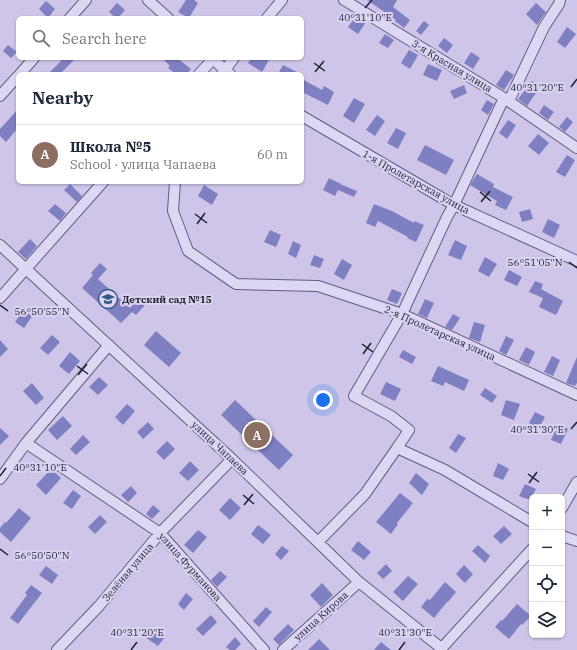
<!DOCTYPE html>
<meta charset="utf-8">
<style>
body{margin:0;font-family:"IBM Plex Serif",serif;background:#f6f6f7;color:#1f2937}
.controls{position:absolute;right:12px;bottom:12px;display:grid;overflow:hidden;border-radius:6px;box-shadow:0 1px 3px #0004}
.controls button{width:36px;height:36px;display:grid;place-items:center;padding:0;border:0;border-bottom:1px solid #e0e1e3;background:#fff;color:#1f2937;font:20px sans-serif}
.you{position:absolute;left:323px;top:400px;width:14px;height:14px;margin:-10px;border:3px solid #fff;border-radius:50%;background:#1a73e8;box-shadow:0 0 0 6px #1a73e833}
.badge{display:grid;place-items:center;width:26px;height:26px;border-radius:50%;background:#ea580c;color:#fff;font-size:13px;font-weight:700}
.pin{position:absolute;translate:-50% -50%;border:2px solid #fff;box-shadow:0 1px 4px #0006}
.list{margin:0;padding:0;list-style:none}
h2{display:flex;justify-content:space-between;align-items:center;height:52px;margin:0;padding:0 16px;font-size:17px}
h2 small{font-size:13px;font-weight:400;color:#747a83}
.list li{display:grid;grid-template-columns:26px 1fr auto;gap:12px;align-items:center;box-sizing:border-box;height:60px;padding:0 16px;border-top:1px solid #e0e1e3}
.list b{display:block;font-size:15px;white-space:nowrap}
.list p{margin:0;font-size:13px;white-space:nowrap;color:#747a83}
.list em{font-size:13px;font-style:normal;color:#747a83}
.icon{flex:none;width:22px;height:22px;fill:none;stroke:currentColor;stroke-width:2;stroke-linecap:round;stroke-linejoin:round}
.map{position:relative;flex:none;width:577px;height:650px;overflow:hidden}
.search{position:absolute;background:#fff;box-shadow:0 1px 3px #0004;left:16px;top:16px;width:288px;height:44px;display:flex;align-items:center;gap:10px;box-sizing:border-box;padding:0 14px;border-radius:6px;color:#747a83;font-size:15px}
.panel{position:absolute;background:#fff;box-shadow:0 1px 3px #0004;left:16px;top:72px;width:288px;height:112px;border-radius:6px}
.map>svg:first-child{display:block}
.building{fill:#7f80c2}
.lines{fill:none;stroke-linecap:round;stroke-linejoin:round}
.minor-casing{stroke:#605d81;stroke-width:12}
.minor{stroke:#ded7f4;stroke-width:10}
.ticks{fill:none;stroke:#201f33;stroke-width:1.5}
.labels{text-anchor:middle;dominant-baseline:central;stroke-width:4;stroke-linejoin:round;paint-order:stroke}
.street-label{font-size:10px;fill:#201f33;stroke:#dbd3f1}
.poi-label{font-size:10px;font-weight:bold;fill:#201f33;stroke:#dbd3f1;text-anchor:start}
.ticks-label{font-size:10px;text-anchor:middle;fill:#201f33;stroke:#dbd3f1;stroke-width:4;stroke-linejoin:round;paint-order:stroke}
</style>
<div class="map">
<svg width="577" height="650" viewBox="0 0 577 650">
<rect width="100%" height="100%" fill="#cec5e8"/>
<!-- building -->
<path class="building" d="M186,0h8l4,3 -9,15 -11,-6z
M367,0h30l-4,7 17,13 -6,8 -9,-7 1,-1z
M46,1l9,8 -7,9 -9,-9z
M117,3l8,7 -7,8h-2l-7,-6z
M536,3l10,9 -9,13 -11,-11z
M356,16l10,6 -8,12 -10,-7z
M424,21l5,4 -8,10 -5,-4z
M567,27l9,7 -11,14 -8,-6z
M385,34l9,6 -6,8 -9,-5z
M444,38l9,7 -6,8 -9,-7z
M8,45l9,7 -6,6 -8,-7z
M409,50l9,5 -8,14 -9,-6z
M471,52l9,6 -7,11 -9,-6z
M64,58h12l-16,16h-12z
M162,58h15l14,11 -4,5h-11l-8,-6 2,-2z
M252,58h18l-8,14 -14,-9z
M428,64l14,6 -5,11 -14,-6z
M283,65l18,9h-23z
M506,70l8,5 -10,15 -8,-5z
M302,79l20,11 2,-4 10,6 -6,13 -26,-13z
M532,81l8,6 -13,19 -9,-7z
M464,85l3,8 -13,6 -4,-8z
M354,98l11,6 -11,19 -11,-7z
M487,100l7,4 -6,11 -7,-5z
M544,105l10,7 -6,8 -9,-7z
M18,109v19l-12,14 -6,-6v-7z
M377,115l8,6 -10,15 -9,-6z
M567,117l6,5 -8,10 -6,-5z
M508,120l8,5 -9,14 -8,-6z
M396,128l10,5 -8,16 -11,-6z
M538,134l11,9 -10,12 -11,-9z
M425,145l29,15 -8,15 -29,-15z
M567,155l8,5 -10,17 -9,-5z
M477,174l17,10 -1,3 20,10 -7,13 -11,-5 2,-4 -27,-16z
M329,178l12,6h-1l17,7 -3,6 -16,-7 -3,6 -12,-6z
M70,184l12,12 -5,6 -13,-12z
M204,185l14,9 -6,11 -14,-9z
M55,204l11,9 -6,8 -12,-10z
M374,204l18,7 22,12v-2l10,4 -8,17 -9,-4 1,-1 -30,-16 -3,6 -9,-4z
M530,209l3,10 -11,3 -3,-10z
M548,219l12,6 -6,13 -12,-6z
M270,230l11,5 -5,12 -12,-5z
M30,239l7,7 -11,13 -8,-7z
M455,240l12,6 -6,14 -13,-5z
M293,241l8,4 -5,13 -8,-4z
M314,255l10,4 -4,9 -10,-3z
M485,257l12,7 -8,13 -11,-6z
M342,259l10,6 -8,15 -10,-6z
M100,263l7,6 -9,10 32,29 8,-9 7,6 -9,10 -4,-3 -11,11 -39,-35 11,-13 -2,-2z
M509,270l13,7 -5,9 -13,-6z
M535,281l8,3 -2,5 22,12 -7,14 -17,-8 4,-9 -14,-6z
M392,289l10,4 -5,11 -10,-4z
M425,299l9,4 -7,15 -9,-4z
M24,309l9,6 -9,13 -9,-6z
M453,314l7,4 -8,12 -7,-3z
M474,322l11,3 -5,17 -11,-4z
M156,331l25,22 -12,14 -25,-22z
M52,335l8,7 -12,13 -8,-7z
M506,336l8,4 -8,15 -7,-4z
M0,340l8,9 -8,8z
M526,347l9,5 -6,13 -10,-5z
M403,350l13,7 -4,7 -13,-7z
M70,352l10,9 -11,13 -10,-8z
M552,356l8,4 -7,16 -9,-4z
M577,357v26l-2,3 -9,-3z
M438,366l31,14 -5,11 -19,-9 -2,4 -12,-5z
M99,377l9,8 -10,10 -9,-8z
M386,382l15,7 -6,12 -15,-7z
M32,383l12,15 -8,7 -13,-14z
M485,388l12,8 -5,7 -12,-8z
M235,400l58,55 -14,15 -58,-55z
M506,400l14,4 -6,16 -13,-5z
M127,404l8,7 -12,14 -8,-8z
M535,412l10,5 -6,11 -10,-5z
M63,416l9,10 -15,14 -9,-10z
M148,422l6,7 -11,10 -6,-7z
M558,424l10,5 -7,15 -10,-4z
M0,428l9,8 -9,9z
M458,434l8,4 -10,15 -7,-5z
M83,435l7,7 -14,13 -6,-6z
M167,441l8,8 -11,11 -8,-8z
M190,461l9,9 -11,11 -9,-8z
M498,463l11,6 -6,11 -10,-4z
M51,469l10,9 -15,17 -10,-10z
M416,473l13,11 -7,11 -13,-12z
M525,484l11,5 -6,11 -11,-4z
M131,486l6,7 -9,9 -7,-7z
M73,490l8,6 -9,13 -9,-6z
M400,493l13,10 -16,20 1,1 -7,10 -15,-12z
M230,498l11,10 -11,12 -11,-10z
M153,505l7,6 -8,8 -6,-5z
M19,508l12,10 -20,24 -11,-10v-4l5,-6 1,1z
M100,515l7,7 -12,12 -7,-7z
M258,525l13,10 -8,9 -12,-10z
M504,526l8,8 -11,10 -8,-8z
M198,530l9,7 -14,16 -9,-8z
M358,541l13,11 -7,8 -13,-10z
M478,545l12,11 -5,7 -13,-12z
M282,546l7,5 -8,9 -6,-6z
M386,564l6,7 -9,8 -6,-6z
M464,565l9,9 -8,9 -9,-9z
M46,566l12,9 -6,9 -13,-9z
M220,571l7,6 -10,10 -6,-7z
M408,576l10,8 -15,17 -10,-9z
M445,582l11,10 -8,10h-1l-13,16 -13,-11 6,-8 3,1z
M322,583l11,12 -12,12 -11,-12z
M31,585l11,8 -24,31 -8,-6 17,-23 -2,-2z
M186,593l7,6 -9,11 -6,-6z
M517,604l14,12 -9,9 -1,-1 -12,15 -14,-12 6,-7 1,1z
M266,607l6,5 -13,15 -6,-6z
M211,615l6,7 -14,14 -7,-7z
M288,624l6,6 -15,15 -6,-6z
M152,628l13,9 -7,9 -13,-9z
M235,637l6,7 -6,6h-5l-4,-3z
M319,639l11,11h-22z
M381,642l10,8h-17z"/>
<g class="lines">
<!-- minor casing -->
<g class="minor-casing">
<path id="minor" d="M148,0l20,18
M344,0l160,98 73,50
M70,18l16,-18
M267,18l15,-18
M213,58l11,12 6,4
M20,74l14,-16
M199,74l15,-16
M222,74l12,-16
M0,96l18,-20
M509,101l35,-74 15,-23 1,-4
M302,116l152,89 123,56
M175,182l-2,29 15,40 48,33 82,2 84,28 175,81
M0,245l232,214 127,123 82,66
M0,298l103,-116
M26,443l134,90 104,117
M397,448l12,-18 -18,-14 -37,-20 48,-82 45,-97 7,-12 50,-107
M0,479l26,-36 83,-98
M562,508l15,-26
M562,536l15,5
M318,542l47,-48 32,-46 48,22 87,52
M57,650l42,-44 61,-73 72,-74
M283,650l76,-68
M440,650l92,-101"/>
</g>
<!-- minor -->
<use href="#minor" class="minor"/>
</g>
<!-- ticks -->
<path class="ticks" d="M365,8l7,-8M314,63l11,8M315,72l9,-11M571,87l6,-8M480,192l11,9M481,202l9,-11M195,214l12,9M197,224l8,-11M569,262l8,6M0,305l8,6M362,344l11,8M363,354l8,-11M77,366l11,8M78,375l9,-11M571,429l6,-7M528,474l11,8M0,476l6,-8M529,483l8,-11M243,495l11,9M244,505l9,-11M0,549l8,6M131,650l6,-8M399,650l6,-8"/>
<!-- icons -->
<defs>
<g id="school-ring" transform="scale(1)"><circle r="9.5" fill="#dbd3f1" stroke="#345a89" stroke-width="1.5"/><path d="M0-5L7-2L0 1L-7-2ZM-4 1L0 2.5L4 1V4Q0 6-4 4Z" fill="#345a89"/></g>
</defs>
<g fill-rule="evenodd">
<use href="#school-ring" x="108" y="299"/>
</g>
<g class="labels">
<!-- street labels -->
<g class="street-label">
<text transform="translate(452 66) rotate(31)">3-я Красная улица</text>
<text transform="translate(416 182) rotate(29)">1-я Пролетарская улица</text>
<text transform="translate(440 333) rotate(24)">2-я Пролетарская улица</text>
<text transform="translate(220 448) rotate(43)">улица Чапаева</text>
<text transform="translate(190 567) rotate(48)">улица Фурманова</text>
<text transform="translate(128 572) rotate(-50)">Зелёная улица</text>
<text transform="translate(321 616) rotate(-42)">улица Кирова</text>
</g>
<!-- poi labels -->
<g class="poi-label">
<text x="122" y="299">Детский сад №15</text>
</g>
</g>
<g class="ticks-label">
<text x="365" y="21">40°31'10"E</text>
<text x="537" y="91">40°31'20"E</text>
<text x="535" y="266">56°51'05"N</text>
<text x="42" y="315">56°50'55"N</text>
<text x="537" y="433">40°31'30"E</text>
<text x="40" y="471">40°31'10"E</text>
<text x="42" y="559">56°50'50"N</text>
<text x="137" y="636">40°31'20"E</text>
<text x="405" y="636">40°31'30"E</text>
</g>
</svg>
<div class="controls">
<button>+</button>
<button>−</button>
<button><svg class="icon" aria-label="locate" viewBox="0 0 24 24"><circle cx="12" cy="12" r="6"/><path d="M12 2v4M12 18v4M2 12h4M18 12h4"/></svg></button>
<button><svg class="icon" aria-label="layers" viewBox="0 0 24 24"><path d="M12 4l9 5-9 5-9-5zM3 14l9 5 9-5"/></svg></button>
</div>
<div class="you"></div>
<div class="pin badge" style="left:257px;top:435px;background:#8d6e63">A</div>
<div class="search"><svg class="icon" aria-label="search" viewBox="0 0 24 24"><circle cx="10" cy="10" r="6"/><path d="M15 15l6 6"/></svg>Search here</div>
<section class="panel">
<h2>Nearby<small></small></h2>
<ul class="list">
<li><span class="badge" style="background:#8d6e63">A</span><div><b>Школа №5</b><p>School · улица Чапаева</p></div><em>60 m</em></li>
</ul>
</section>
</div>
